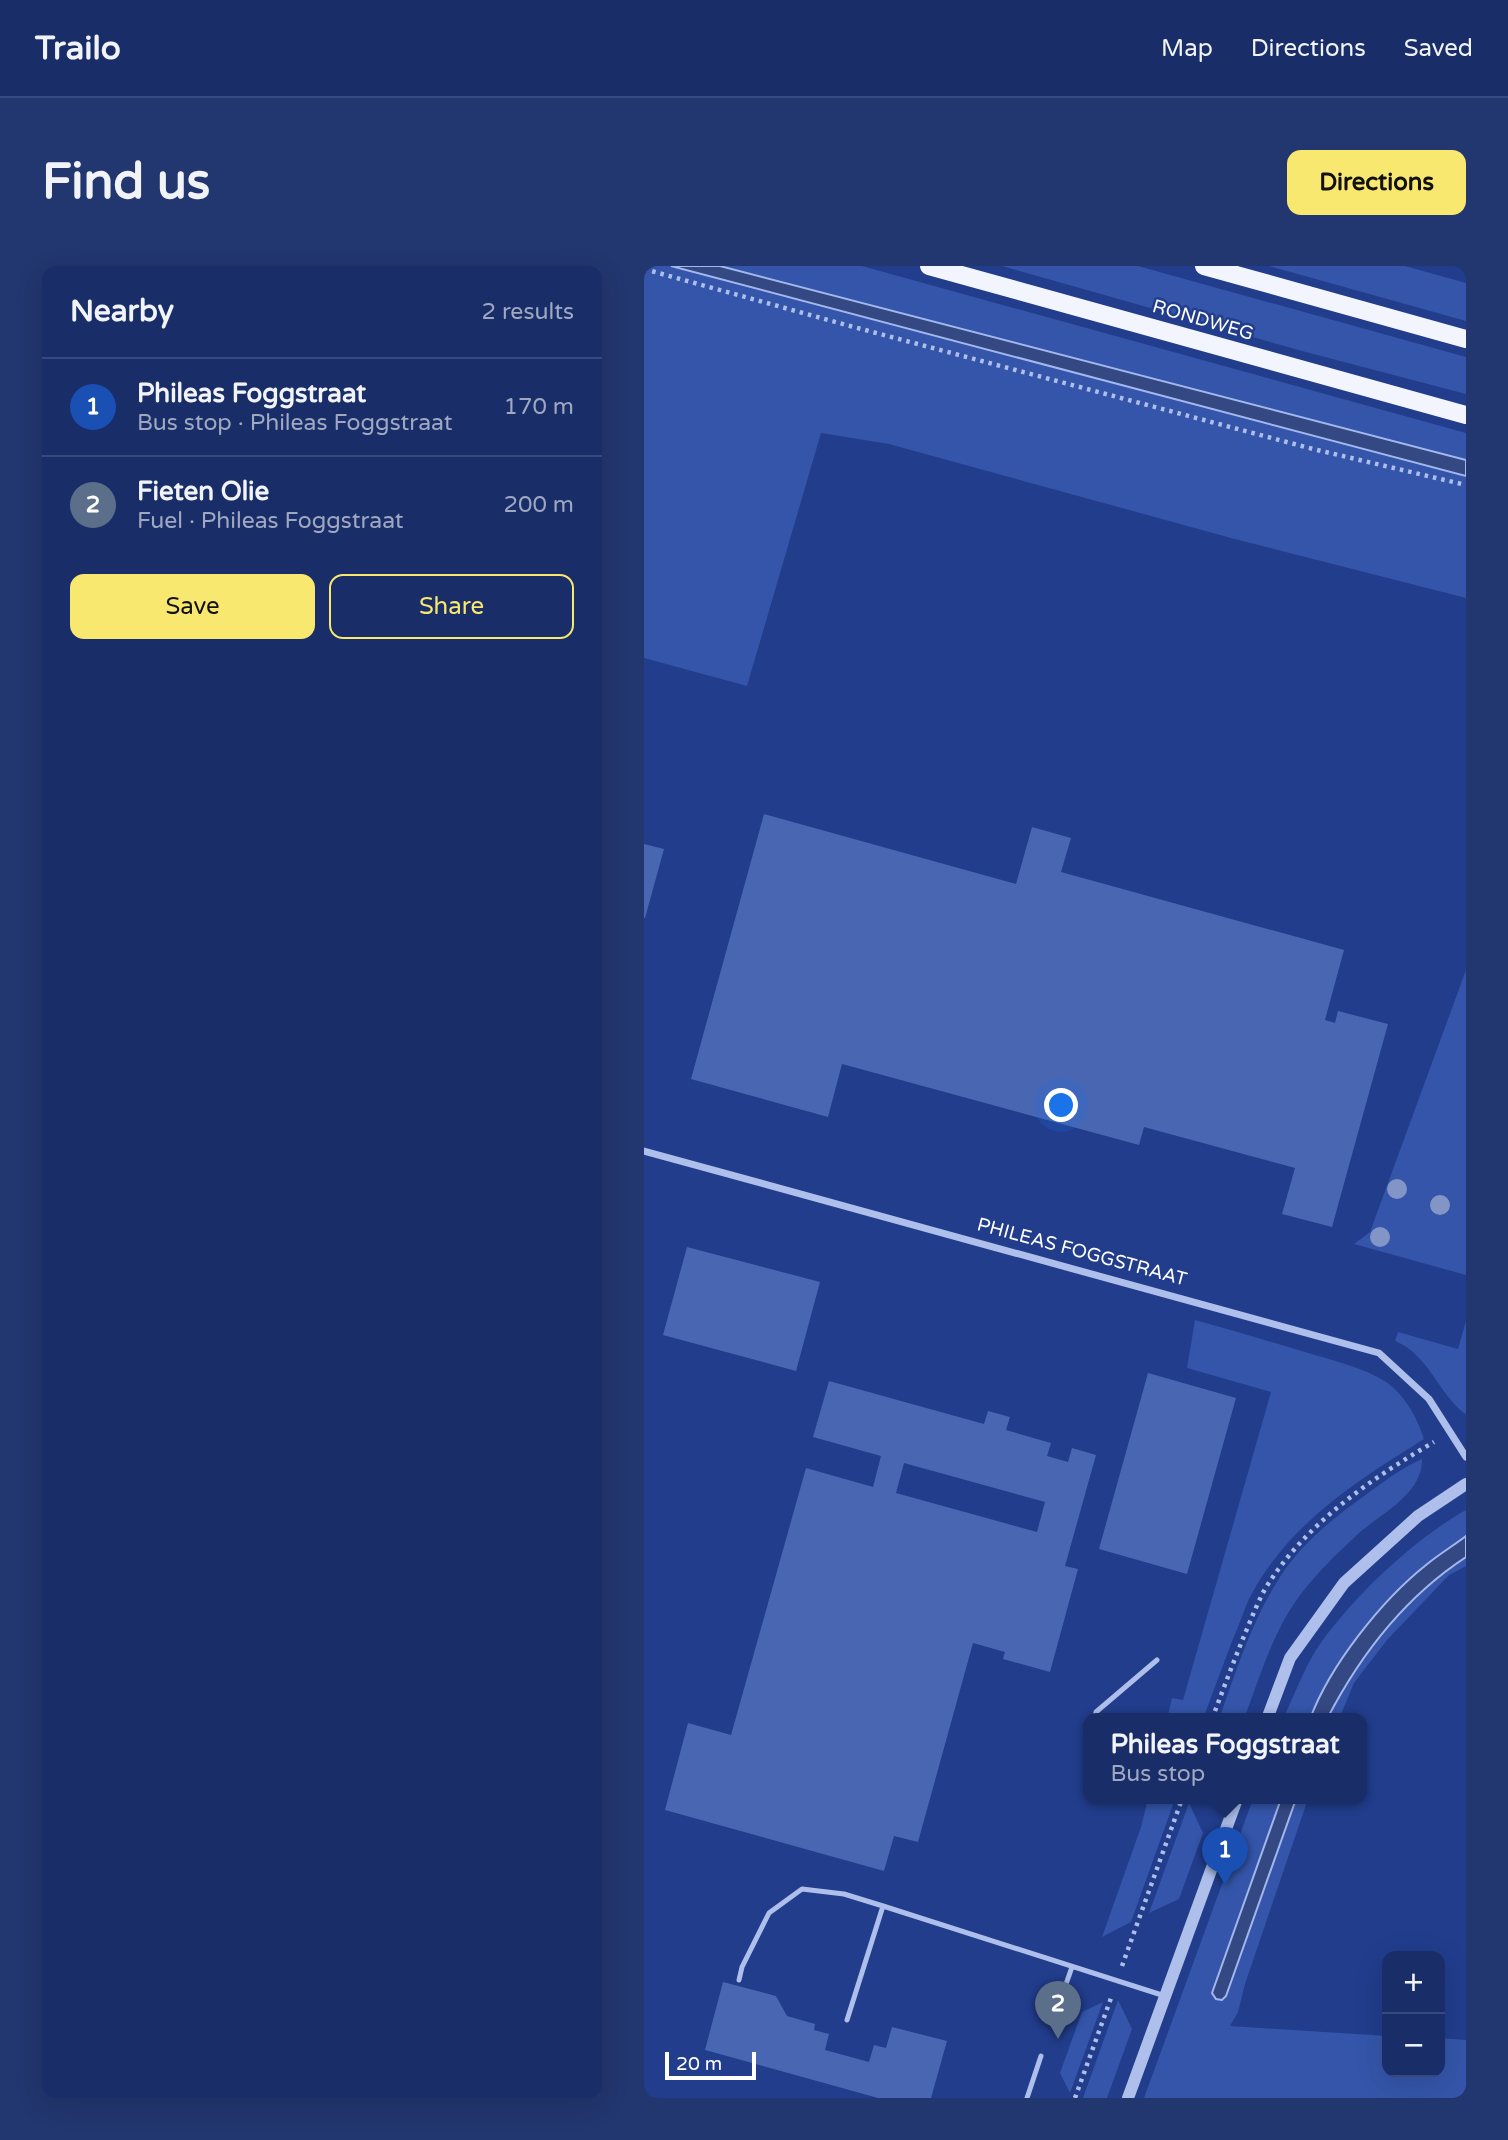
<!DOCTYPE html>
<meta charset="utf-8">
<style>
body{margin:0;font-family:"Varela Round",sans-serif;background:#22366f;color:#f1f3f6}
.controls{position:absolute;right:21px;bottom:21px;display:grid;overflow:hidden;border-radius:14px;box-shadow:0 7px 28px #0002}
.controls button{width:63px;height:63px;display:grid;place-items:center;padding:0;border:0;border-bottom:2px solid #374a7d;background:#192e69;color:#f1f3f6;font:35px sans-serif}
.scale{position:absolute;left:21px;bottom:18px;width:91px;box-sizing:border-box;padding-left:7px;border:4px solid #fff;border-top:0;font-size:19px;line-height:24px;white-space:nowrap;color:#fff;-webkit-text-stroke:5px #213d8c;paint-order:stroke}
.you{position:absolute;left:418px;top:840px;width:24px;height:24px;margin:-18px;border:5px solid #fff;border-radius:50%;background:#1a73e8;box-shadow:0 0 0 10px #1a73e833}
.badge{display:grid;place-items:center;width:46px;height:46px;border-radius:50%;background:#f8e86f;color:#fff;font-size:23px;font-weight:700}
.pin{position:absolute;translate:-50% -58px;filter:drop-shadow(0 2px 4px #0008)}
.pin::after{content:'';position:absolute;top:37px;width:24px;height:21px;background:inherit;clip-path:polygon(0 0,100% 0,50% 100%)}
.popup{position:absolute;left:439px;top:1447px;width:284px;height:91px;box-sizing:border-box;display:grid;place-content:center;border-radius:14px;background:#192e69;filter:drop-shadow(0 2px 5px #0005);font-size:23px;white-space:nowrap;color:#9fa8c0}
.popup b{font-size:26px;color:#f1f3f6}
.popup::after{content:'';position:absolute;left:50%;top:100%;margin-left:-14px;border:14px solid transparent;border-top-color:#192e69}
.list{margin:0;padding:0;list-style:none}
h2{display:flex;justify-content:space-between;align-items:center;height:91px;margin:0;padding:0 28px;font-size:30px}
h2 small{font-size:23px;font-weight:400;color:#9fa8c0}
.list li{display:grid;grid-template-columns:46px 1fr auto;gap:21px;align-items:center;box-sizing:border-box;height:98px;padding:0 28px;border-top:2px solid #374a7d}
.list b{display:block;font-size:26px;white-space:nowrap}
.list p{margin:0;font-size:23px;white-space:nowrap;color:#9fa8c0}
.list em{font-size:23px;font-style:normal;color:#9fa8c0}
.actions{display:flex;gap:14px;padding:21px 28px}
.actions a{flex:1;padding:16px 0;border:2px solid #f8e86f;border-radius:14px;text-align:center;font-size:24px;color:#f8e86f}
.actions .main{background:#f8e86f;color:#111}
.map{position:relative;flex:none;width:822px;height:1832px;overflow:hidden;border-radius:14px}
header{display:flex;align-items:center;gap:42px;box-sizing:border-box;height:98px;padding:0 35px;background:#192e69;border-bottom:2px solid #374a7d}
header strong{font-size:33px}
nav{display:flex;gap:38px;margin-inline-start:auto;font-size:24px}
.intro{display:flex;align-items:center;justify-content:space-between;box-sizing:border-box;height:168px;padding:0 42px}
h1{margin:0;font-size:49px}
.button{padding:18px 32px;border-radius:14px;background:#f8e86f;color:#111;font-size:24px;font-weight:700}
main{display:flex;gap:42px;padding:0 42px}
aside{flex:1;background:#192e69;border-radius:14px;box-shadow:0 7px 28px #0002}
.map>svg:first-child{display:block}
.green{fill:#3455a9}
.water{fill:#344883;stroke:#a2b7ed;stroke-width:2}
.building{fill:#4966b3;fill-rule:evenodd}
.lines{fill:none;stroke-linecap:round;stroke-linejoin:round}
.path{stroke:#aebfeb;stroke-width:4.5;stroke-dasharray:3.5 5;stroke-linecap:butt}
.service{stroke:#aebfeb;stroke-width:5}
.minor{stroke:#aebfeb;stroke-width:7}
.tertiary{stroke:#aebfeb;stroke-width:12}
.primary{stroke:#f3f5fe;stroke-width:18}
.tree{fill:#8395c7}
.labels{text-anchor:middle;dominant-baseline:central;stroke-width:5;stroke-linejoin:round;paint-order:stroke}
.street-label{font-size:19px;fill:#fff;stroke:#213d8c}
</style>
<header>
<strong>Trailo</strong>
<nav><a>Map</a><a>Directions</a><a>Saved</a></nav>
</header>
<div class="intro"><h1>Find us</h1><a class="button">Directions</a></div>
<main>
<aside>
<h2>Nearby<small>2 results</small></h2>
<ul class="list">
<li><span class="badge" style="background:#1a4fb4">1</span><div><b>Phileas Foggstraat</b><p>Bus stop · Phileas Foggstraat</p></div><em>170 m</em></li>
<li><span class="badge" style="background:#5c6f8a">2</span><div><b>Fieten Olie</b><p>Fuel · Phileas Foggstraat</p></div><em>200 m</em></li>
</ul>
<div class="actions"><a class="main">Save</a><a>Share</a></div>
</aside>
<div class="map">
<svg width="822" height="1832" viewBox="0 0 822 1832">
<rect width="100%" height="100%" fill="#213d8c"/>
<!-- green -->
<path class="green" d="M0,0h27l795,210v122l-235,-60 -342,-94 -68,-11 -74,253 -103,-28z
M76,0h142l604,167v27z
M358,0h136l328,91v37l-164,-43z
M625,0h136l61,17v38z
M822,704v305l-112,-31 16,-12z
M551,1054c40,11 80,23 120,35 24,7 49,13 71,27 19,13 31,35 38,57 -70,44 -136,85 -175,160 -6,13 -10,27 -16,40 -10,26 -20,53 -30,80h-36l5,-21 11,2 88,-308 -84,-24z
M822,1055v92l-1,1c-27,-21 -37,-60 -70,-73l3,-9 60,17z
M778,1193c1,35 -42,55 -64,75 -28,26 -58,55 -76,90 -16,30 -26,63 -38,95h-25c17,-48 33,-99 61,-142 21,-33 52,-58 84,-81 18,-13 37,-28 58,-37z
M822,1244v26c-13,10 -27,18 -40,29 -48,38 -91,98 -116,154h-27c11,-23 20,-48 33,-69 33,-50 98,-111 150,-140z
M822,1291v9l-17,9 -62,65 -33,43 -15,36h-12c33,-64 78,-122 139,-162z
M504,1533h27l-44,123 -29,15 39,-110z
M609,1533h28l-69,194 14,-1 70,-193h12l-63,185 -7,28 -8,14 157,10v36h53v-34l26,2v58h-322z
M545,1537l14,30 -24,66 -30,14z
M474,1734l14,29 -25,69h-24z
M459,1736l-33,91 -10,-20 22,-61z"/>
<!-- water -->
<path class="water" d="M27,0h49l746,194v16z
M822,1270v21c-61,40 -106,98 -139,162h-17c20,-54 72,-119 116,-154 13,-11 27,-19 40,-29z
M637,1533h15l-70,197 -4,4 -6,-1 -4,-6z"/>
<!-- building -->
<path class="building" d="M120,548l252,70 16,-57 39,11 -10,34 283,78 -19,70 10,3 3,-12 50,13 -56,203 -50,-13 13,-46 -151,-41 -5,18 -297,-81 -14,53 -137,-38z
M0,578l20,5 -19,69h-1z
M43,981l133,35 -24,89 -133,-36z
M504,1107l88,25 -49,176 -88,-25z
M185,1115l155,43 4,-13 22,6 -4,13 45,13 -4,13 21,6 4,-14 24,7 -31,111 13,3 -28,103 -47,-13 2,-7 -32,-9 -55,199 -24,-6 -10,35 -219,-61 23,-87 43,12 75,-267 67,19 8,-31 -68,-19zM260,1197l141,39 -8,30 -141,-39z
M79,1716l53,14 11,20 28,8 -1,6 15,4 -4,16 44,12 5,-17 12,3 6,-21 55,14 -16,57h-53l-173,-48z"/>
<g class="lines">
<!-- path -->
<path class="path" d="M0,3l206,57 463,123 153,36
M568,1453c12,-32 24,-64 37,-95 5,-12 10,-24 16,-35 40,-65 104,-109 169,-147
M478,1700l60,-167
M431,1832l36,-100"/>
<!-- service -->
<path class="service" d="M451,1453l1,-7 61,-52
M444,1482l-1,9h1
M575,1533l16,5
M95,1714l3,-13 27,-54 33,-24 42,5 39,12
M415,1738l13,-37
M203,1754l36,-114 282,90
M0,1830l5,2
M383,1832l14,-42"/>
<!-- minor -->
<path class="minor" d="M0,885l735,202 50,46 37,58"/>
<!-- tertiary -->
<path class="tertiary" d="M623,1453l23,-61 54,-75 74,-67 48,-32
M484,1832l109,-299"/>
<!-- primary -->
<path class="primary" d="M285,0l537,149
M560,0l262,73"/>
</g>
<!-- trees -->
<g class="tree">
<circle cx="753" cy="923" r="10"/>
<circle cx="796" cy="939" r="10"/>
<circle cx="736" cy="971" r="10"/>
</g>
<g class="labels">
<!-- street labels -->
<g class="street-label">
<text transform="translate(559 54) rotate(16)">RONDWEG</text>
<text transform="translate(438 986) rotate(15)">PHILEAS FOGGSTRAAT</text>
</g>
</g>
</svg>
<div class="controls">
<button>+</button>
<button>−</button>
</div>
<div class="scale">20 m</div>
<div class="you"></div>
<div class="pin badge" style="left:581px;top:1619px;background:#1a4fb4">1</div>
<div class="popup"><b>Phileas Foggstraat</b>Bus stop</div>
<div class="pin badge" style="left:414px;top:1773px;background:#5c6f8a">2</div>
</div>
</main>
